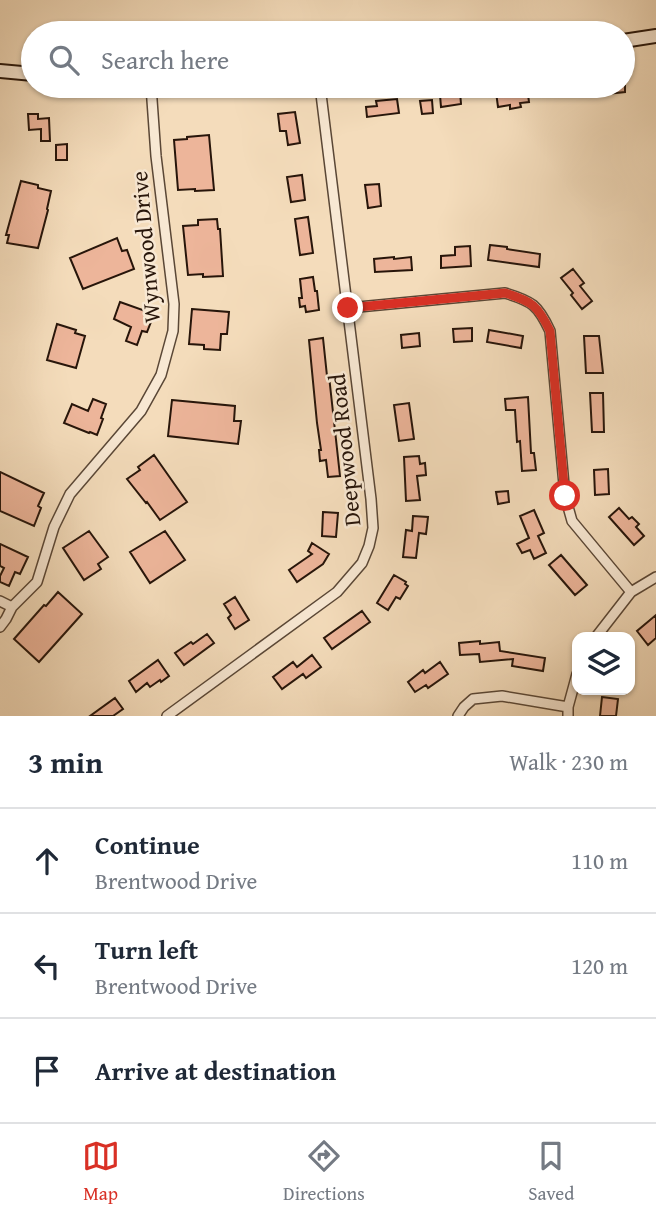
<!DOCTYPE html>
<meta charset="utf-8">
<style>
body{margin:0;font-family:"Gentium Book Plus",serif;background:#f2f2f3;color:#1f2937}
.controls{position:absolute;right:21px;bottom:21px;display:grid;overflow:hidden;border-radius:14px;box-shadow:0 2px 5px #0004}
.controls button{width:63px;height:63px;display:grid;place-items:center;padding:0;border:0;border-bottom:2px solid #e0e1e3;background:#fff;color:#1f2937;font:35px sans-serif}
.stop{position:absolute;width:21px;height:21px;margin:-16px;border:5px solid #d93025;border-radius:50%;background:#fff}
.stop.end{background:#d93025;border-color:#fff;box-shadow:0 2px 7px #0008}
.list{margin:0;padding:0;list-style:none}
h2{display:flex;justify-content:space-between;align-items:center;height:91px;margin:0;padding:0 28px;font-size:30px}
h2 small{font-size:23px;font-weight:400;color:#747a83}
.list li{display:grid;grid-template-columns:46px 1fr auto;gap:21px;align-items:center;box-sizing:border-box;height:105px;padding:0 28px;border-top:2px solid #e0e1e3}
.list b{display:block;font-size:26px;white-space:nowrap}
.list p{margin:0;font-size:23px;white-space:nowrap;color:#747a83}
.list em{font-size:23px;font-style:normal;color:#747a83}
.icon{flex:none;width:38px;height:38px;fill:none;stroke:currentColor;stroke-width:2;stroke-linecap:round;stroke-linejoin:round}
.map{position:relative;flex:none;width:656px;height:716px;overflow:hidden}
.search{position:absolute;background:#fff;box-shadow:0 2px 5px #0004;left:21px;right:21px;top:21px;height:77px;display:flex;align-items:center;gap:18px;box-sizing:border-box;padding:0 24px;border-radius:38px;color:#747a83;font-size:26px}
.sheet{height:406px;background:#fff}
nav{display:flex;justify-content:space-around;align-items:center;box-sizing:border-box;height:98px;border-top:2px solid #e0e1e3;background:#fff;font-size:19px;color:#747a83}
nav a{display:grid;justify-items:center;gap:4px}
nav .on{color:#d93025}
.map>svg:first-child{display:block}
.building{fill:#edb59a;stroke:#27150a;stroke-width:2}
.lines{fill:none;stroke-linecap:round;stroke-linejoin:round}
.street-casing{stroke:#5a4736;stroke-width:12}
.secondary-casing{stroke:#27150a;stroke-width:16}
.street{stroke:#f8e8d3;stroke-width:9}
.secondary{stroke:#f8e8d3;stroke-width:12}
.route{stroke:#d93025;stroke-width:9}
.labels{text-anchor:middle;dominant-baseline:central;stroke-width:5;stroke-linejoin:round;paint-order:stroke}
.street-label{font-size:23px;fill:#27150a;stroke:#f8e8d3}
</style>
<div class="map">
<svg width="656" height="716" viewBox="0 0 656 716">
<rect width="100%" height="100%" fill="#f4dcbb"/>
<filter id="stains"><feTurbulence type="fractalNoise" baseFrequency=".00286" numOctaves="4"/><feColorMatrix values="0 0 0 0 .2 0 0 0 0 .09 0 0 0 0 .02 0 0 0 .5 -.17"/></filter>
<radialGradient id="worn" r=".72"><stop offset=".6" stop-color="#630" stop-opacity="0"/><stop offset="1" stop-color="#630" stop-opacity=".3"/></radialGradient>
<!-- building -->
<path class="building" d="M272,24l1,9h-37v-6z
M577,86h48v6l-47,5z
M527,87l2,15 -9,1 1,4 -11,2v-4l-12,2 -2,-15z
M460,92l1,12 -20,3 -1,-12z
M397,99l2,14 -32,4 -1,-10 11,-1 -1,-5z
M432,100l1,13 -11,1 -2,-13z
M295,112l5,31 -12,2 -2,-14h-6l-2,-17z
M28,114h10v5l11,-1 1,23h-9v-12l-12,1z
M209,135l5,55 -19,1v-2l-17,1 -4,-50 13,-1v-2z
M67,144v16h-11v-15z
M302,175l3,25 -14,2 -4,-25z
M21,181l17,4v3l13,3 -4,18 1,1 -10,38 -31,-5 2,-8h-3z
M379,184l2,22 -13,2 -3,-23z
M308,217l5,36 -13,2 -5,-36z
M217,219l1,10h2l3,47 -20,1v-3l-15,1 -5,-49 15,-1v-5z
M117,238l5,13 5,-1 7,19 -51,20 -13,-31z
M490,245l17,2v2l33,5 -1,13 -51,-7z
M470,246l1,20 -30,2v-12l14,-1v-8z
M394,257v2l17,-2 1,13 -37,2 -1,-13z
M573,269l11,14 -4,3 12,15 -10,8 -11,-14 2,-2 -12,-15z
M313,277l2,14h2l2,19 -13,2 -1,-6 -5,1 -1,-9h3l-2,-19z
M120,302l34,12 -7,18 -5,-1 -5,14 -11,-4 5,-14 -17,-8z
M192,309l37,3 -2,22h-6l-1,16 -16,-1v-4l-15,-1z
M57,324l19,6 -1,3 10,3 -9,32 -29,-8z
M472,328v13l-18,1 -1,-13z
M489,330l34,6 -2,12 -34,-6z
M419,333l1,13 -18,2 -1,-13z
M584,336h15l4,37h-17z
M323,338l4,38h2l11,100 -12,1 -2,-17 -6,1 -1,-11h2l-4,-27 -8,-83z
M590,393h13l1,39h-12z
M528,397l3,56h3l2,17 -14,1 -2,-30 -3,1 -2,-32h-9l-1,-11z
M93,399l13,5 -5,14 2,1 -6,16 -7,-3 -1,1 -25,-10 8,-19 16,7z
M172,400l63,6 -1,15h7l-3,23 -70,-8z
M409,403l5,36 -15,2 -5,-36z
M154,455l33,47 -27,18 -13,-18 -1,1 -19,-24 13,-9 -2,-3z
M419,456l1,8 5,-1 1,12 -9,1 3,24 -14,1 -2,-44z
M608,469l1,25 -14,1 -1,-25z
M0,472l44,21 -6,13 3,2 -7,18 -34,-15z
M508,491l1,11 -11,2 -2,-12z
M619,508l10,11 3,-2 7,7 -3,3 8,9 -10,9 -25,-28z
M534,510l10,23 -6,3 8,17 -12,6 -4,-9 -8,3 -5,-9 12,-6 -9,-22z
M323,512l15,1 -2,24 -14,-1z
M413,516l15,1 -2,17 -7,-1 -3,25 -13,-1 3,-27 6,1z
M89,531l19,26 -10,7 3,5 -17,11 -21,-32z
M165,531l20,29 -35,23 -20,-31z
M312,543l17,11 -6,10 -26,18 -8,-12 23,-16 -4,-3z
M0,544l28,13 -8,17 -5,-2 -6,14 -9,-4v-6l4,-8 -4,-2z
M561,555l26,30 -12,10 -26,-30z
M394,575l12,7 -1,2 3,2 -8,13 -4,-2 -8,13 -11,-7z
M58,592l24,22 -43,48 -25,-23 30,-34 2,1z
M235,597l14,23 -14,9 -7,-11 3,-3 -7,-11z
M362,611l8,11 -38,27 -8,-11z
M656,615v23l-8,7 -11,-14z
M207,634l7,9 -30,22 -9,-12 16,-11 2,2z
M480,641v3l19,-2 1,9 45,7 -2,13 -31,-5 1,-7 -33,3 -1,-8 -19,1 -1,-12z
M312,655l9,12 -15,11 -3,-4 -21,15 -9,-12 20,-15 4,5z
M158,660l11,16 -8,6 -1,-2 -10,7 -3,-4 -11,9 -7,-11z
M440,662l8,12 -20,14 -2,-3 -11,7 -7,-10 15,-12 2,3z
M602,697l16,2 -2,17h-16z
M115,698l8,11 -10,7h-23z"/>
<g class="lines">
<!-- street casing -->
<g class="street-casing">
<path id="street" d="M348,308l157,-15c27,8 33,12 45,38l15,165 7,25 59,71
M0,601l12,6
M0,627l6,-8 6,-12 25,-25 17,-55 16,-33 71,-83 20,-36 12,-44 1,-27 -18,-148 -5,-70
M596,637l35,-45 25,-15
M167,716l170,-124 25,-29 7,-17 4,-18 -2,-29 -51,-413
M458,716l6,-9 9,-8 29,-3 66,11
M568,716v-9l9,-33"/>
</g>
<!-- secondary casing -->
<g class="secondary-casing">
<path id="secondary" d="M623,41l33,-5
M0,71l33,3
M174,86l39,2 52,-2"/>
</g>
<!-- street -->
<use href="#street" class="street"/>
<!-- secondary -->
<use href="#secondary" class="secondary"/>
</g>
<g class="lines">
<!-- route -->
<path class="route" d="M348,308l157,-15c27,8 33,13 45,38l15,165"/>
</g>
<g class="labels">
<!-- street labels -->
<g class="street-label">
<text transform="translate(145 247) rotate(-95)">Wynwood Drive</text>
<text transform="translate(344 450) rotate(-96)">Deepwood Road</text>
</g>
</g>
<rect width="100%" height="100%" filter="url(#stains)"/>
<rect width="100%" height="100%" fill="url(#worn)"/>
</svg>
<div class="controls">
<button><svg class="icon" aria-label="layers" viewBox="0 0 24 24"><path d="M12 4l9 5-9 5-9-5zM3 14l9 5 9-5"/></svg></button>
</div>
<div class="stop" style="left:565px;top:496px"></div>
<div class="stop end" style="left:348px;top:308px"></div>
<div class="search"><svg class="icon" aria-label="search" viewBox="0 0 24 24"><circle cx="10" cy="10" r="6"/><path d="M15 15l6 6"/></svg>Search here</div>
</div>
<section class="sheet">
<h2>3 min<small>Walk · 230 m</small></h2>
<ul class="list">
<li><svg class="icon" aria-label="ahead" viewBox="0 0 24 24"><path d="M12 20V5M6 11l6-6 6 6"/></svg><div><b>Continue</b><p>Brentwood Drive</p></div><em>110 m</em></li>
<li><svg class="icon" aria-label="left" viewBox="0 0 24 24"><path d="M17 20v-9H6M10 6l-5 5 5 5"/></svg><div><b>Turn left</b><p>Brentwood Drive</p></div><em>120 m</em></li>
<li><svg class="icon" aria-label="arrive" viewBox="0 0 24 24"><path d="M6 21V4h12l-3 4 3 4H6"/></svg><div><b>Arrive at destination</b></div></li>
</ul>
</section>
<nav>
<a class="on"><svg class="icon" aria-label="map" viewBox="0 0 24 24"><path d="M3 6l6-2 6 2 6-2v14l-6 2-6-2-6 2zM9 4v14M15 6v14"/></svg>Map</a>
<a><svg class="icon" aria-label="directions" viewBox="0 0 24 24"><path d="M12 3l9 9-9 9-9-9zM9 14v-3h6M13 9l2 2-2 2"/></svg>Directions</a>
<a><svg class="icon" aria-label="saved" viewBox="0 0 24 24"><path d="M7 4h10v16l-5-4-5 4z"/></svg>Saved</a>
</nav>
